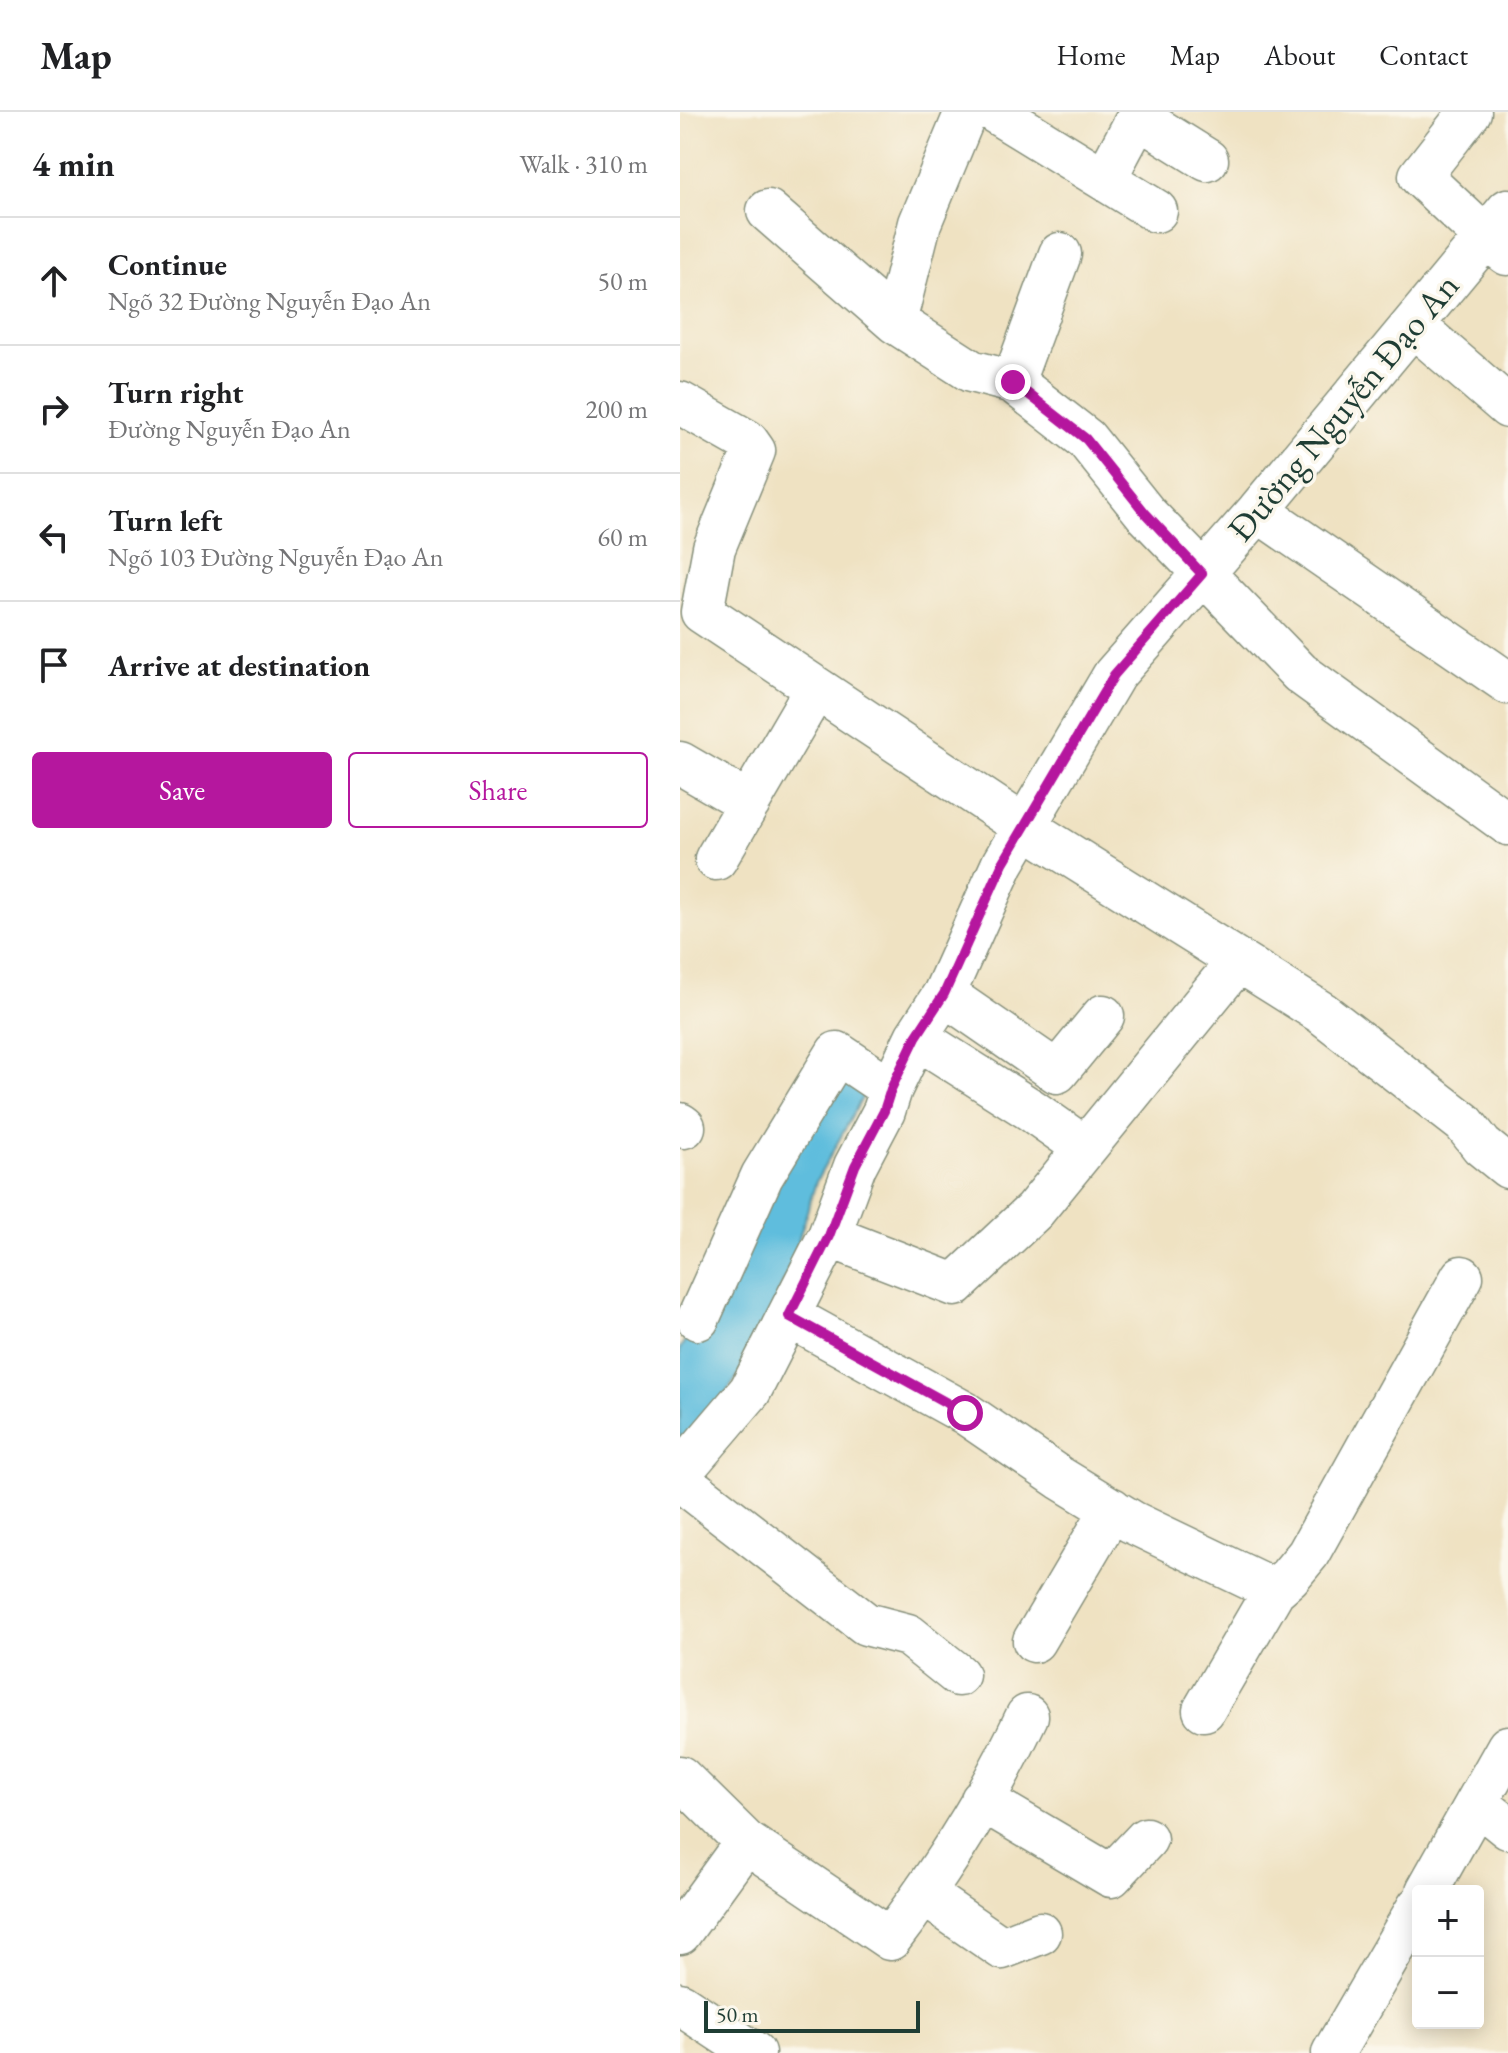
<!DOCTYPE html>
<meta charset="utf-8">
<style>
body{margin:0;font-family:"EB Garamond",serif;background:#f6f6f6;color:#202124}
.controls{position:absolute;right:24px;bottom:24px;display:grid;overflow:hidden;border-radius:8px;box-shadow:0 4px 20px #0003}
.controls button{width:72px;height:72px;display:grid;place-items:center;padding:0;border:0;border-bottom:2px solid #e0e0e0;background:#fff;color:#202124;font:40px sans-serif}
.scale{position:absolute;left:24px;bottom:20px;width:216px;box-sizing:border-box;padding-left:8px;border:4px solid #1f3d34;border-top:0;font-size:22px;line-height:28px;white-space:nowrap;color:#1f3d34;-webkit-text-stroke:6px #fbf7ec;paint-order:stroke}
.stop{position:absolute;width:24px;height:24px;margin:-18px;border:6px solid #b5179e;border-radius:50%;background:#fff}
.stop.end{background:#b5179e;border-color:#fff;box-shadow:0 2px 8px #0008}
.list{margin:0;padding:0;list-style:none}
h2{display:flex;justify-content:space-between;align-items:center;height:104px;margin:0;padding:0 32px;font-size:34px}
h2 small{font-size:26px;font-weight:400;color:#757577}
.list li{display:grid;grid-template-columns:52px 1fr auto;gap:24px;align-items:center;box-sizing:border-box;height:128px;padding:0 32px;border-top:2px solid #e0e0e0}
.list b{display:block;font-size:30px;white-space:nowrap}
.list p{margin:0;font-size:26px;white-space:nowrap;color:#757577}
.list em{font-size:26px;font-style:normal;color:#757577}
.actions{display:flex;gap:16px;padding:24px 32px}
.actions a{flex:1;padding:18px 0;border:2px solid #b5179e;border-radius:8px;text-align:center;font-size:28px;color:#b5179e}
.actions .main{background:#b5179e;color:#fff}
.icon{flex:none;width:44px;height:44px;fill:none;stroke:currentColor;stroke-width:2;stroke-linecap:round;stroke-linejoin:round}
.map{position:relative;flex:none;width:828px;height:1941px;overflow:hidden}
header{display:flex;align-items:center;gap:48px;box-sizing:border-box;height:112px;padding:0 40px;background:#fff;border-bottom:2px solid #e0e0e0}
header strong{font-size:38px}
nav{display:flex;gap:44px;margin-inline-start:auto;font-size:28px}
main{display:flex}
aside{flex:1;background:#fff}
.map>svg:first-child{display:block}
.water{fill:#5fbddd;stroke:#3f7d88;stroke-width:2}
.lines{fill:none;stroke-linecap:round;stroke-linejoin:round}
.minor-casing{stroke:#87907b;stroke-width:45}
.minor{stroke:#fff;stroke-width:42}
.route{stroke:#b5179e;stroke-width:10}
.labels{text-anchor:middle;dominant-baseline:central;stroke-width:7;stroke-linejoin:round;paint-order:stroke}
.street-label{font-size:36px;fill:#1f3d34;stroke:#fbf7ec}
</style>
<header>
<strong>Map</strong>
<nav><a>Home</a><a>Map</a><a>About</a><a>Contact</a></nav>
</header>
<main>
<aside>
<h2>4 min<small>Walk · 310 m</small></h2>
<ul class="list">
<li><svg class="icon" aria-label="ahead" viewBox="0 0 24 24"><path d="M12 20V5M6 11l6-6 6 6"/></svg><div><b>Continue</b><p>Ngõ 32 Đường Nguyễn Đạo An</p></div><em>50 m</em></li>
<li><svg class="icon" aria-label="right" viewBox="0 0 24 24"><path d="M7 20v-9h11M14 6l5 5-5 5"/></svg><div><b>Turn right</b><p>Đường Nguyễn Đạo An</p></div><em>200 m</em></li>
<li><svg class="icon" aria-label="left" viewBox="0 0 24 24"><path d="M17 20v-9H6M10 6l-5 5 5 5"/></svg><div><b>Turn left</b><p>Ngõ 103 Đường Nguyễn Đạo An</p></div><em>60 m</em></li>
<li><svg class="icon" aria-label="arrive" viewBox="0 0 24 24"><path d="M6 21V4h12l-3 4 3 4H6"/></svg><div><b>Arrive at destination</b></div></li>
</ul>
<div class="actions"><a class="main">Save</a><a>Share</a></div>
</aside>
<div class="map">
<svg width="828" height="1941" viewBox="0 0 828 1941">
<rect width="100%" height="100%" fill="#fbf7ec"/>
<filter id="ink" filterUnits="userSpaceOnUse"><feTurbulence type="fractalNoise" baseFrequency=".0125" numOctaves="2"/><feDisplacementMap in="SourceGraphic" scale="16" xChannelSelector="R" yChannelSelector="G"/><feConvolveMatrix kernelMatrix="1 2 1 2 8 2 1 2 1" color-interpolation-filters="sRGB"/></filter>
<filter id="wash" filterUnits="userSpaceOnUse"><feTurbulence type="fractalNoise" baseFrequency=".006" numOctaves="4" result="noise"/><feDisplacementMap in="SourceGraphic" scale="32" xChannelSelector="R" yChannelSelector="G"/><feGaussianBlur stdDeviation="1.8" result="paint"/><feColorMatrix in="noise" values="0 0 0 0 0 0 0 0 0 0 0 0 0 0 0 0 0 1.4 0 .05"/><feComposite in="paint" operator="in"/></filter>
<g filter="url(#wash)">
<rect width="100%" height="100%" fill="#efe2c2"/>
<!-- water -->
<path class="water" d="M158,957l29,20 -51,93 -22,73 -30,74 -28,50 -56,77v-107z"/>
</g>
<g filter="url(#ink)">
<g class="lines">
<!-- minor casing -->
<g class="minor-casing">
<path id="minor" d="M315,0l161,99
M790,0l-50,64 65,61 22,17
M425,67l33,-62 69,43
M88,99l127,111 76,49 42,11 73,57 60,75 154,159 208,151
M215,210l25,-99 46,-111
M733,213l95,82
M333,270l47,-128
M0,291l67,38 7,10 -40,97 -12,64
M578,399l250,172
M22,500l323,215 297,186 142,110 18,23 26,21
M0,651l69,40
M36,747l100,-171
M264,882l113,78 46,-56
M236,925l115,73 54,38
M0,1012l4,3
M149,1124l126,49 79,-74 204,-250
M109,1204l176,97 95,65 72,44 142,68
M18,1207l64,-143 75,-123 54,36
M0,1361l70,-82 79,-155 26,-70 29,-55 7,-22 25,-52 28,-43 59,-131 111,-188 144,-164 250,-301
M0,1368l186,144 42,11 50,40
M354,1529l78,-132
M524,1598l70,-120 15,-13 19,-23 154,-277
M0,1665l66,65 144,97c53,-69 100,-144 137,-223
M302,1688l129,76 35,-37
M797,1691l31,25
M747,1779l81,-144
M245,1783l77,53 38,-15
M0,1821l66,-91
M0,1892l74,49
M653,1941l85,-146"/>
</g>
<!-- minor -->
<use href="#minor" class="minor"/>
</g>
</g>
<g class="lines" filter="url(#ink)">
<!-- route -->
<path class="route" d="M285,1301l-176,-97 40,-80 26,-70 29,-55 7,-22 25,-52 28,-43 59,-131 111,-188 88,-101 -56,-60 -60,-75 -73,-57"/>
</g>
<g class="labels">
<!-- street labels -->
<g class="street-label">
<text transform="translate(663 295) rotate(-50)">Đường Nguyễn Đạo An</text>
</g>
</g>
</svg>
<div class="controls">
<button>+</button>
<button>−</button>
</div>
<div class="scale">50 m</div>
<div class="stop" style="left:285px;top:1301px"></div>
<div class="stop end" style="left:333px;top:270px"></div>
</div>
</main>
